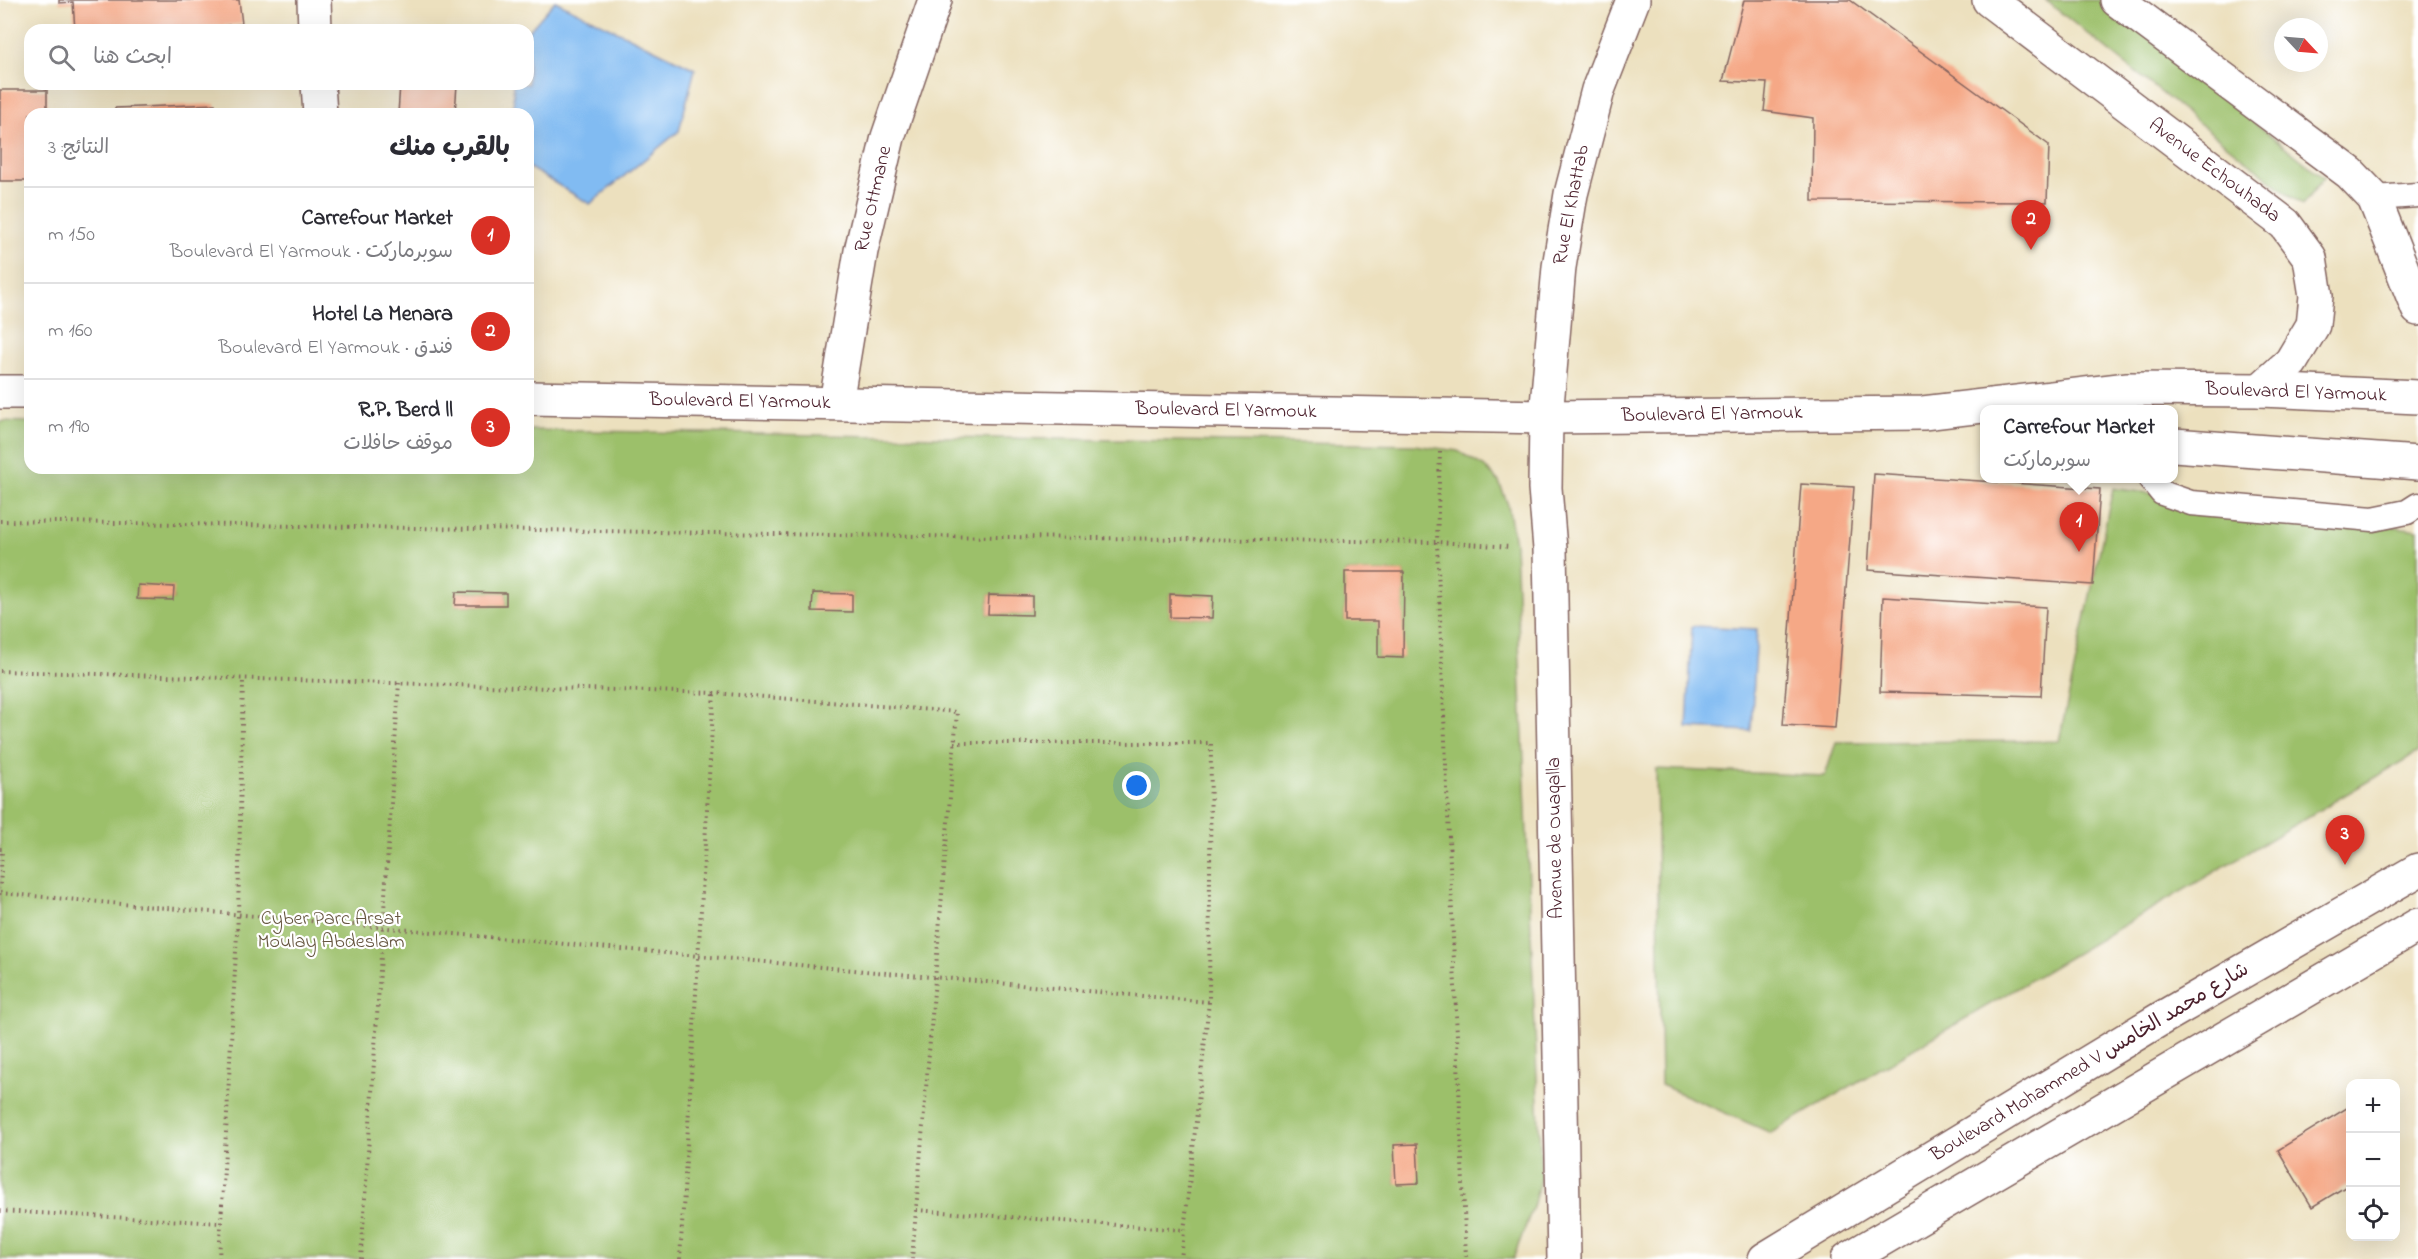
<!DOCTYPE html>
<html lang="ar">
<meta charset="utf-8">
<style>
body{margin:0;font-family:"Indie Flower","Playpen Sans Arabic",sans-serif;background:#f2f2f3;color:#2b2b33;direction:rtl}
.controls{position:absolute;right:18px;bottom:18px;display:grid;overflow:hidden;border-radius:12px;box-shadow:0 6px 24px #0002}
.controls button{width:54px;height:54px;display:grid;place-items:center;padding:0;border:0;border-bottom:2px solid #e1e1e2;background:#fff;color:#2b2b33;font:30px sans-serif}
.compass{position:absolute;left:2274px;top:18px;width:54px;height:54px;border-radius:50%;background:#fff;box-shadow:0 6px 24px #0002;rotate:116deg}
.you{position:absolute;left:1137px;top:786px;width:21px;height:21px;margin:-15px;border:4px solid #fff;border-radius:50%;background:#1a73e8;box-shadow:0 0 0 9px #1a73e833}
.badge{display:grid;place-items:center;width:39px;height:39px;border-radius:50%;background:#d93025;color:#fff;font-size:20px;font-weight:700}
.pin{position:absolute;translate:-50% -50px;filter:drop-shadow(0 2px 3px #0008)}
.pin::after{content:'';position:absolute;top:32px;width:21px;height:18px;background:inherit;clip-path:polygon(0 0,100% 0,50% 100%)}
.popup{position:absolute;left:1980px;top:405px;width:198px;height:78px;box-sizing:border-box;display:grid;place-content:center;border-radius:12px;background:#fff;filter:drop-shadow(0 2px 4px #0005);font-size:20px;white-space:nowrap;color:#7c7c81}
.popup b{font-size:22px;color:#2b2b33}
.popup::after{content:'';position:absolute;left:50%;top:100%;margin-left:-12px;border:12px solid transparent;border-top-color:#fff}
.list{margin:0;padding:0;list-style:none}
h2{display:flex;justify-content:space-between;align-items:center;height:78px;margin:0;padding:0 24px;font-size:26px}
h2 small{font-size:20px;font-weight:400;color:#7c7c81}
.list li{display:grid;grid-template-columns:39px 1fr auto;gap:18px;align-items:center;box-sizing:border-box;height:96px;padding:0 24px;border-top:2px solid #e1e1e2}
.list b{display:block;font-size:22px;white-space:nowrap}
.list p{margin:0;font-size:20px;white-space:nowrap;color:#7c7c81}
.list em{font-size:20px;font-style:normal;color:#7c7c81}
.icon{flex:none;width:33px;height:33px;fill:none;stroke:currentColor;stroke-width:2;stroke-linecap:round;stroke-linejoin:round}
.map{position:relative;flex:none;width:2418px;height:1259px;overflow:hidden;direction:ltr}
.search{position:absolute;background:#fff;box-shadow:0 6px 24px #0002;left:24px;top:24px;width:510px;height:66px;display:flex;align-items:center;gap:15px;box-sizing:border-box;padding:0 21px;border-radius:18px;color:#7c7c81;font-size:22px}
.panel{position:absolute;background:#fff;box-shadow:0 6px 24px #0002;left:24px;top:108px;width:510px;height:366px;border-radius:18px;direction:rtl}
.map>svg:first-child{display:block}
.green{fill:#9cc06a;stroke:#73704a;stroke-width:1.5;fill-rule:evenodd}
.water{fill:#81bbf2;stroke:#666d8e;stroke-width:1.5}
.building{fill:#f5a886}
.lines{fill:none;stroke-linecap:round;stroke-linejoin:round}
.lane-casing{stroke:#83635e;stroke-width:27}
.street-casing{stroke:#83635e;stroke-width:36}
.secondary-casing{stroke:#83635e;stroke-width:36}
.path{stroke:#83635e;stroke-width:4;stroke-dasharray:1.5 4.5;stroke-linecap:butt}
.lane{stroke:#fff;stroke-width:24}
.street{stroke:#fff;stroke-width:33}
.secondary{stroke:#fff;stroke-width:33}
.labels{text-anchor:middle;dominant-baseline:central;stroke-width:4.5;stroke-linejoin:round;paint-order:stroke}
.street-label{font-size:20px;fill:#4a1f2b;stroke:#fff}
.park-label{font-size:20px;fill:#675741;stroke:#fff}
</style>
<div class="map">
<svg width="2418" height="1259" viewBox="0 0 2418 1259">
<rect width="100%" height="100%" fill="#fff"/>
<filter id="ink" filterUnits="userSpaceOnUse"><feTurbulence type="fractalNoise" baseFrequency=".0167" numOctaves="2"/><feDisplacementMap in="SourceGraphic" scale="12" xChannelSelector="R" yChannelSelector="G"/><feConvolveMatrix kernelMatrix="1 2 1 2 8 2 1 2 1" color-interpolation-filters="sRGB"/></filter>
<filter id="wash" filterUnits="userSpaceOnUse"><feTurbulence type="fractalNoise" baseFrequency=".008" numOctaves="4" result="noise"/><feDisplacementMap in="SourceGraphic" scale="24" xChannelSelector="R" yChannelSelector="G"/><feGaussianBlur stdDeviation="1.35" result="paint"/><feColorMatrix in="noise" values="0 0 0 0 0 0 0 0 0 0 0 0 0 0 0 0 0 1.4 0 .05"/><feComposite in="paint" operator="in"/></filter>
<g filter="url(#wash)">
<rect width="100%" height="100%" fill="#ece0be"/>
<!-- green -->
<path class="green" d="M2045,0h57l222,178 -22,27z
M0,421l30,1v46h498v-38l886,15 44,6 27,16 14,15 9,23 7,38 26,632 -8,32 -20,52h-1513zM1345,572h59l-2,86 -24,-1v-36l-33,-1zM138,586l35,1v13l-36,-1zM456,592l50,1v12h-50zM814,593l38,1 -1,18zM1170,594l42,2v22l-42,-1zM989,595l43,1v19l-44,-1zM1395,1145h22l-21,38z
M2113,488l305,42v222l-647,381 -110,-48 -5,-316 169,7 11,-34 223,-1z"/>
<!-- water -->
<path class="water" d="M555,1l140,68 -16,62 -89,73 -62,-37v-53h-14l-1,-30h15v-52z
M1692,626l65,3 -6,102 -64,-3z"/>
<g id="blocks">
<!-- building -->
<path class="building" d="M59,0h180l3,24 -61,6h-106l-2,-28 -14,1z
M1744,0h106l199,145 -2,57 -235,-1 1,-83 -49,-7 3,-28 -44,-2z
M400,84h57l-2,30h-57z
M0,90h47v24h-17v67h-30z
M215,104l1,10h-101v-6z
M1874,474l226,15 -7,96 -225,-15z
M1801,484l53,3 -19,241 -52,-3z
M1345,572h59l-1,86 -25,-1v-36h-33z
M138,585l36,2 -1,13 -36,-1z
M456,592l50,1v12h-51z
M813,593l39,1v18l-40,-1z
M1170,594l43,2 -1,22 -42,-1z
M989,595l43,1v19l-44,-1z
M1883,597l163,10 -5,89 -161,-4z
M2350,1106v78l-38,23 -34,-57z
M1417,1144l2,39 -23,1 -2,-39z"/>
</g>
</g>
<g filter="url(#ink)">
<use href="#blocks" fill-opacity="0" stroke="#83635e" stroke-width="1.5"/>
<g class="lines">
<!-- lane casing -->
<g class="lane-casing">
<path id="lane" d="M2374,198l44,-3
M2150,478l12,15 29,10 182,16 34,-7 11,-7"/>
</g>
<!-- street casing -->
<g class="street-casing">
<path id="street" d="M314,0l1,30
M1989,0l296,224 25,34 6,38 -3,29 -22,37 -31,28
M2117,0l233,173 24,25 44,111
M318,84l2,30
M836,403l25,-152 27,-114 47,-137
M1564,1259l-14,-710 -5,-61 1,-71 13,-150 12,-73 27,-104 35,-90"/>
</g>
<!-- secondary casing -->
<g class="secondary-casing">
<path id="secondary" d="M0,392h30
M528,398l1018,19 377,-4 205,-24 132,1 158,7
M2174,445l244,18
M1765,1259l397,-241 256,-148
M1848,1259l570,-334"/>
</g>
<!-- path -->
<path class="path" d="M1440,452l-3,90 29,717
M0,521l834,14 603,7 74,5
M0,671l714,22 243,19 -45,547
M954,743h257l-2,259 -28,257
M0,849h2l-2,40
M0,893l1209,109
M916,1210l268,20
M0,1211l222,12
M219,1259l19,-344 5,-237
M361,1259l38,-576
M680,1259l34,-566"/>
<!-- lane -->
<use href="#lane" class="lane"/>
<!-- street -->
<use href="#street" class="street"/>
<!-- secondary -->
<use href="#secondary" class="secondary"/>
</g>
</g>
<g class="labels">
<!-- street labels -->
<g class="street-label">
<text transform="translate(2214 171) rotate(37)">Avenue Echouhada</text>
<text transform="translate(874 199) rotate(-77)">Rue Ottmane</text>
<text transform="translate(1572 205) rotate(-79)">Rue El Khattab</text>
<text transform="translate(2296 393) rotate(2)">Boulevard El Yarmouk</text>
<text transform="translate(740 402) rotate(1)">Boulevard El Yarmouk</text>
<text transform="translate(1226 411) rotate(1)">Boulevard El Yarmouk</text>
<text transform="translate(1712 415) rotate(-1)">Boulevard El Yarmouk</text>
<text transform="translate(1556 838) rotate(-91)">Avenue de Ouaqalla</text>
<text transform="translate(2090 1063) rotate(-31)">Boulevard Mohammed V شارع محمد الخامس</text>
</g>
<!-- park labels -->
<g class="park-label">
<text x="331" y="919">Cyber Parc Arsat<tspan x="331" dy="23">Moulay Abdeslam</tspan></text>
</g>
</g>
</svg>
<div class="controls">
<button>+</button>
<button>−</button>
<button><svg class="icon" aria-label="locate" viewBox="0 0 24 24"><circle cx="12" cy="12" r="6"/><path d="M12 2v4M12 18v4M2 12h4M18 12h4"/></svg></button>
</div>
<svg class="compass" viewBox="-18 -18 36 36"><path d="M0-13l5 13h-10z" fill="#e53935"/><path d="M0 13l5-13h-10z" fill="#7c7c81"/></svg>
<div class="you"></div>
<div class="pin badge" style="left:2079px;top:552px">1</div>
<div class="popup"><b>Carrefour Market</b>سوبرماركت</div>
<div class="pin badge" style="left:2031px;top:250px">2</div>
<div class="pin badge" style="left:2345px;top:865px">3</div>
<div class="search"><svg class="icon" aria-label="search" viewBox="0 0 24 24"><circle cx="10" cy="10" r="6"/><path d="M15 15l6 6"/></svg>ابحث هنا</div>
<section class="panel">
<h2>بالقرب منك<small>النتائج: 3</small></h2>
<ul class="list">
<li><span class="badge">1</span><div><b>Carrefour Market</b><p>سوبرماركت · Boulevard El Yarmouk</p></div><em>150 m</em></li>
<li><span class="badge">2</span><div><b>Hotel La Menara</b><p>فندق · Boulevard El Yarmouk</p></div><em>160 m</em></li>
<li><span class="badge">3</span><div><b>R.P. Berd ll</b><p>موقف حافلات</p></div><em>190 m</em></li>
</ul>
</section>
</div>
